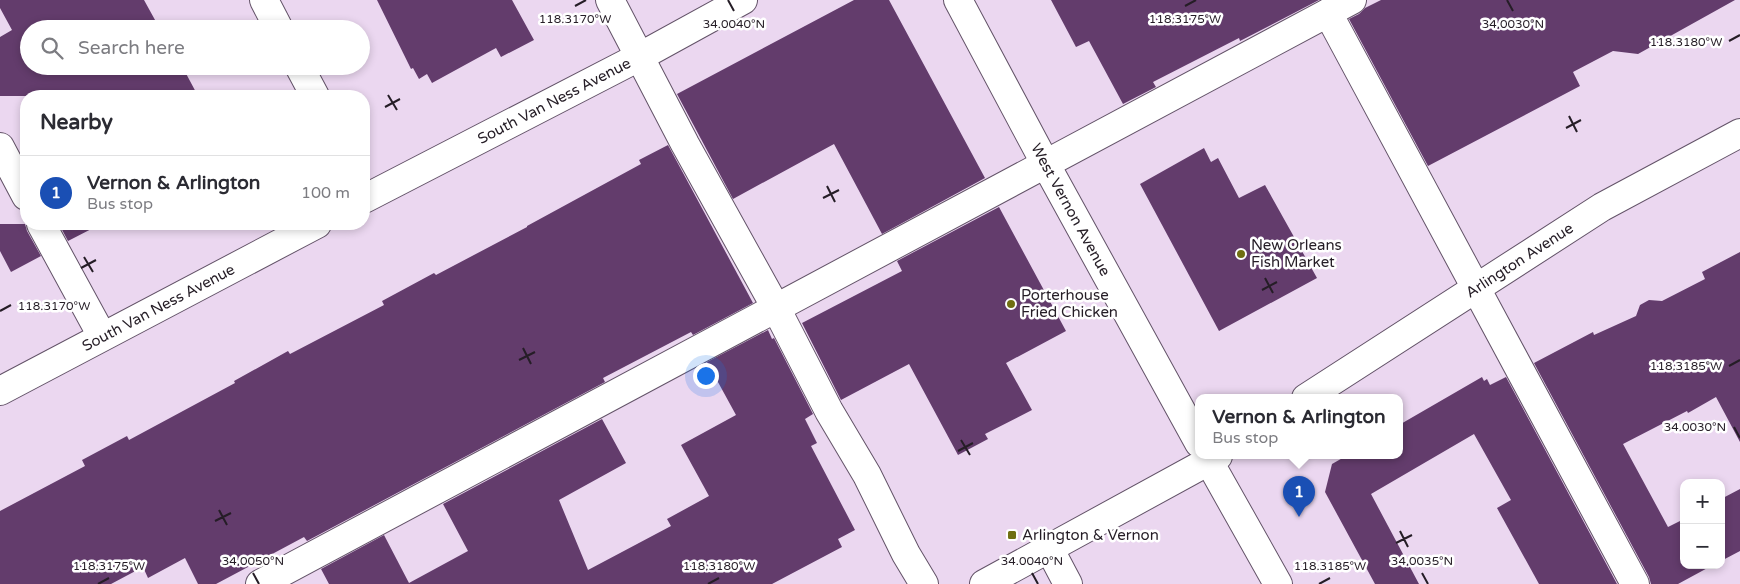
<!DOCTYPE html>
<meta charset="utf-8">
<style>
body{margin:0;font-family:"Varela Round",sans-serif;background:#f7f7f7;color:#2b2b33}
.controls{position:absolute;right:15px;bottom:15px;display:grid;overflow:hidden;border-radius:10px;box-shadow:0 2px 8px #0003}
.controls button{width:45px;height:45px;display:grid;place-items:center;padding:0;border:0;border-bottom:1px solid #e1e1e2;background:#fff;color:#2b2b33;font:25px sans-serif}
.you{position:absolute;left:705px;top:375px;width:18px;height:18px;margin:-12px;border:4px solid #fff;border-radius:50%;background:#1a73e8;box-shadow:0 0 0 8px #1a73e833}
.badge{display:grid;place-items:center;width:32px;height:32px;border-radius:50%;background:#111827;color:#fff;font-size:16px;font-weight:700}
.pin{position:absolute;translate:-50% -41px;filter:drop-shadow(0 1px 2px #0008)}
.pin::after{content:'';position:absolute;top:26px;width:18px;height:15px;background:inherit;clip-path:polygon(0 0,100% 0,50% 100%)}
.popup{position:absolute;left:1195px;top:394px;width:208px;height:65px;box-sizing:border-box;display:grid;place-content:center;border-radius:10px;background:#fff;filter:drop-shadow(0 1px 4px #0005);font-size:16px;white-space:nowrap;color:#7c7c81}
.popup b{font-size:19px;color:#2b2b33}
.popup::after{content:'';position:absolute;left:50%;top:100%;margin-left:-10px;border:10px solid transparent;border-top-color:#fff}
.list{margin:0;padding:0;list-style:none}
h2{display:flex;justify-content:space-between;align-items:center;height:65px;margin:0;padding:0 20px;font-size:21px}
h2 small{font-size:16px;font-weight:400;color:#7c7c81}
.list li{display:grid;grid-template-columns:32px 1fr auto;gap:15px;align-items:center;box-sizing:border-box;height:75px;padding:0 20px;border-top:1px solid #e1e1e2}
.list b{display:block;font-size:19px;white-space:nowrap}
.list p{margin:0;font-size:16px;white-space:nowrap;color:#7c7c81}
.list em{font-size:16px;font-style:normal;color:#7c7c81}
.icon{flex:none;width:28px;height:28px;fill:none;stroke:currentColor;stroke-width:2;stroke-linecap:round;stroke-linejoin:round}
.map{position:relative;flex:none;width:1740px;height:584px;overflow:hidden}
.search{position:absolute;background:#fff;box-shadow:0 2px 8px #0003;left:20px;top:20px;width:350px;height:55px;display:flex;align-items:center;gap:12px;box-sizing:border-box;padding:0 18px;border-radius:28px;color:#7c7c81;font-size:19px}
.panel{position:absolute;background:#fff;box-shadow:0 2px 8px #0003;left:20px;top:90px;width:350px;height:140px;border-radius:20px}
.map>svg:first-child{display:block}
.building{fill:#633c6c}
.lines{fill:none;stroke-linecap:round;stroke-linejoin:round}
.minor-casing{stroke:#635368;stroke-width:30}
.major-casing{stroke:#635368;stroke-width:30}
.minor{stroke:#fff;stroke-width:28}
.major{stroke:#fff;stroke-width:28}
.ticks{fill:none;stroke:#251d26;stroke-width:2}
.poi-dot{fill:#706f12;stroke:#fff;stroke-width:2}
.labels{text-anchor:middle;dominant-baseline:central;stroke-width:5;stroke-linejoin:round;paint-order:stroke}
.street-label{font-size:15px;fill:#251d26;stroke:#fff}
.poi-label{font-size:15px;fill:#251d26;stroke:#fff;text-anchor:start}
.ticks-label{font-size:12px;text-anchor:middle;fill:#251d26;stroke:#fff;stroke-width:5;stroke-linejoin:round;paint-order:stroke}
</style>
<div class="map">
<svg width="1740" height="584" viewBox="0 0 1740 584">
<rect width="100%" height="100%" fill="#ebd7f0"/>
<!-- building -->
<path class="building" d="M0,0h144l16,29h-131v37h153l16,30h-198v-59l12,-7 -12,-22z
M377,0h135l22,40 -33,17 -5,-9 -64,35 -5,-9 -8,5 -6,-11 -2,1z
M854,0h35l96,178 -103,56 -48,-90 -101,55 -56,-105z
M1051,0h268l-79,41 -1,-3 -86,44 3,5 -33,17 -34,-63 -13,6z
M1381,0h354l-97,54 -25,-3 -40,21 7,14 -152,80 -79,-147 10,-5 6,-6z
M668,145l85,158 -60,32 -2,-3 -88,46 2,4 -298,159 -3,-4 -88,47h-18l-13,-26 -37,20 -5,-11 -32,17h-111v-73l85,-45 -3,-6 45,-24 2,4 106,-57 -1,-2 54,-30 2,3 94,-49 -2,-4 52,-28 2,2 91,-48v-1l114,-62 -2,-4z
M1204,148l7,14 7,-4 21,40 26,-13 52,93 -98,53 -79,-147z
M999,207l67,124 -60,32 26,47 -47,24 3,5 -30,16 -49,-91 -68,36 -39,-77 100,-52 -5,-10z
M0,224h25l2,7 14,25 -30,16 -11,-21z
M59,224h42l-33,17z
M1740,252v190l-24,-45 -28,16 -1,-2 -64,33 45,83 16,-8v46h29l-35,19h-27l-2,-7 -115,-214 59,-31 1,3 42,-19 4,-11 9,-5 13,1 43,-22 -3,-7z
M768,330l4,9 2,-1 39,76 -8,5 12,24 -6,3 44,84 -17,9 4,8 -70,37h-443l-8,-15 63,-34 25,48 59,-32 -25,-47 159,-85 24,44 -67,37 29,70 83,-44 -4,-7 42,-23 -28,-51 55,-30 -29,-53z
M1482,377l2,4 3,-2 3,6 16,-8 111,207h-78l-42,-76 14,-8 -37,-66 -103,60 48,90h-44l-50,-92 7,-28 14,-8h53v-31z
M1740,489v62l-19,10v-62z"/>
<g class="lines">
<!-- minor casing -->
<g class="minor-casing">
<g id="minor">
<path d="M264,0l15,29"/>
<path d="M610,0l75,144 91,164 53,103 38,64 39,79 18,30"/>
<path d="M1328,13l307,571"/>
<path d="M299,66l16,30"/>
<path d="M0,147l26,49"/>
<path id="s1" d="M364,199l277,-143 102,-56"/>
<path d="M41,224l61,112"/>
<path id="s2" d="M0,391l317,-167"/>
<path d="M1049,548l19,36"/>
<path d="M260,584l1092,-584"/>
</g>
</g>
<!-- major casing -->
<g class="major-casing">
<g id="major">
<path id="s3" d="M958,0l87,163 154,280"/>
<path id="s4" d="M1306,398l296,-191 138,-74"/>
<path d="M1206,456l72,128"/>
<path d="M984,584l234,-128"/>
</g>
</g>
<!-- minor -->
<use href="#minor" class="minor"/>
<!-- major -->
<use href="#major" class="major"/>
</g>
<!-- ticks -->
<path class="ticks" d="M728,0l6,11M1507,0l6,11M575,6l11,-6M1185,6l11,-6M1729,41l11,-6M388,95l9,15M385,107l15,-8M1569,116l8,16M1566,128l15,-8M827,186l8,16M823,198l16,-8M84,257l9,15M81,268l15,-8M1265,278l8,15M1262,290l15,-8M0,311l11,-6M523,348l8,16M519,360l16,-8M1729,366l11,-6M1734,427l6,11M961,440l9,15M958,451l15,-8M219,510l8,15M215,521l16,-8M1400,531l8,16M1396,543l16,-8M253,573l6,11M1032,573l6,11M1422,573l6,11M98,584l11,-6M708,584l11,-6M1319,584l11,-6"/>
<!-- markers -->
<g class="poi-dot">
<circle cx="1241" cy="254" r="5"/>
<circle cx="1011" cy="304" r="5"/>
<rect x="1007" y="530" width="10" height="10" rx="2.5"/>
</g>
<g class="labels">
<!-- street labels -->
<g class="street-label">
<text stroke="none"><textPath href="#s1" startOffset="214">South Van Ness Avenue</textPath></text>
<text stroke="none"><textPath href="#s3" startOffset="238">West Vernon Avenue</textPath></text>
<text stroke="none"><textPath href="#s4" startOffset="254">Arlington Avenue</textPath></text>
<text stroke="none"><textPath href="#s2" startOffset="179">South Van Ness Avenue</textPath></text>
</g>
<!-- poi labels -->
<g class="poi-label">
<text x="1251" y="245">New Orleans<tspan x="1251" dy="17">Fish Market</tspan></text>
<text x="1021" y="295">Porterhouse<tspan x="1021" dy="17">Fried Chicken</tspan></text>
<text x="1022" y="535">Arlington &amp; Vernon</text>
</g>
</g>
<g class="ticks-label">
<text x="575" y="23">118.3170°W</text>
<text x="1185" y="23">118.3175°W</text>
<text x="734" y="28">34.0040°N</text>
<text x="1513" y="28">34.0030°N</text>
<text x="1686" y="46">118.3180°W</text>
<text x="54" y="310">118.3170°W</text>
<text x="1686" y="370">118.3185°W</text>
<text x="1695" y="431">34.0030°N</text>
<text x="253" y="565">34.0050°N</text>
<text x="1032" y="565">34.0040°N</text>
<text x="1422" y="565">34.0035°N</text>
<text x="109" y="570">118.3175°W</text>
<text x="719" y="570">118.3180°W</text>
<text x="1330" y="570">118.3185°W</text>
</g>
</svg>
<div class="controls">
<button>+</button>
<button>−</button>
</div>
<div class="you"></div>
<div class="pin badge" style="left:1299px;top:517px;background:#1a4fb4">1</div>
<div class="popup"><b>Vernon &amp; Arlington</b>Bus stop</div>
<div class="search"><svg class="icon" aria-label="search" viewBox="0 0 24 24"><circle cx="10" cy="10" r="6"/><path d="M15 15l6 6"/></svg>Search here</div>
<section class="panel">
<h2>Nearby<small></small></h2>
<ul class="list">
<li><span class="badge" style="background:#1a4fb4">1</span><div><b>Vernon &amp; Arlington</b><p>Bus stop</p></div><em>100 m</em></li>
</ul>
</section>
</div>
